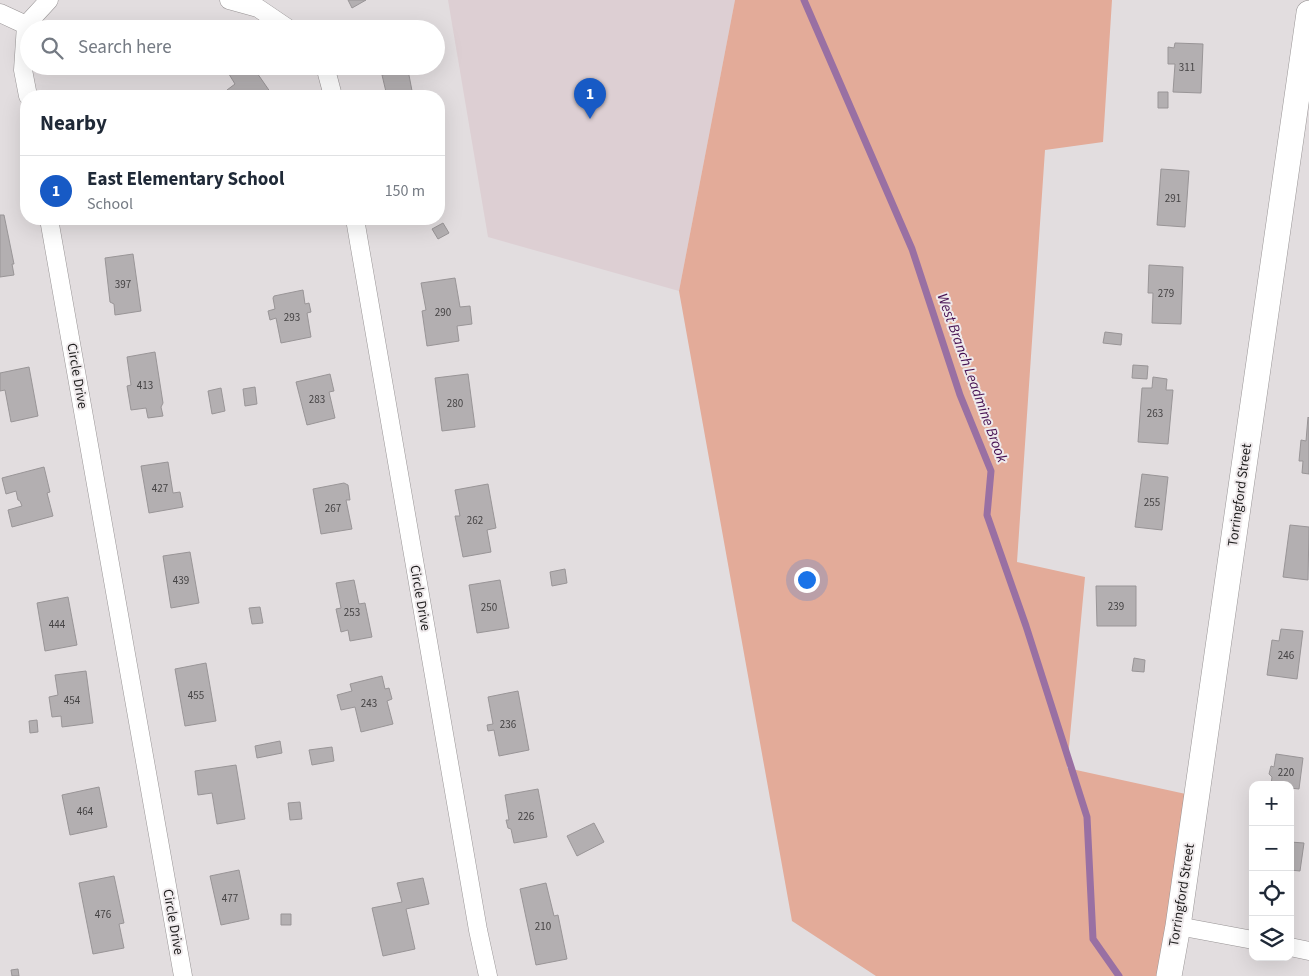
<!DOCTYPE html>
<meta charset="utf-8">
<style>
body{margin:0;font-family:"Source Sans 3",sans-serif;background:#f6f6f7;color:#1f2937}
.controls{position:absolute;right:15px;bottom:15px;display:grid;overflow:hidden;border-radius:10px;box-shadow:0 5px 20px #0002}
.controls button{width:45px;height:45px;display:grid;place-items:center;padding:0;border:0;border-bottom:1px solid #e0e1e3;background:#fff;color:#1f2937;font:25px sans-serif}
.you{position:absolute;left:806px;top:579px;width:18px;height:18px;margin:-12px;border:4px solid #fff;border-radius:50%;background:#1a73e8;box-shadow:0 0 0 8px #1a73e833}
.badge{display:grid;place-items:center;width:32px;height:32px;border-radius:50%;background:#175ac5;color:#fff;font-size:16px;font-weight:700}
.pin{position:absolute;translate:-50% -41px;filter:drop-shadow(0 1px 2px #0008)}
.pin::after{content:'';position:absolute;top:26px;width:18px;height:15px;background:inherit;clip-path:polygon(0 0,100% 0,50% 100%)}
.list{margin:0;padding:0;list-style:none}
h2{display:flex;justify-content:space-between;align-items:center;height:65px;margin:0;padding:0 20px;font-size:21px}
h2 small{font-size:16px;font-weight:400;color:#747a83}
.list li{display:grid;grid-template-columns:32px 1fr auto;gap:15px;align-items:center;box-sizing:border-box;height:70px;padding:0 20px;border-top:1px solid #e0e1e3}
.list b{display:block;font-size:19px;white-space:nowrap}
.list p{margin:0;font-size:16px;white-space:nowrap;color:#747a83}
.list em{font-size:16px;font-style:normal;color:#747a83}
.icon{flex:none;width:28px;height:28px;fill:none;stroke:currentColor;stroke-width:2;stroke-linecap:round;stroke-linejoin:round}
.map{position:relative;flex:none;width:1309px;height:976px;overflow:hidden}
.search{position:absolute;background:#fff;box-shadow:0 5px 20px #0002;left:20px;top:20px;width:425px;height:55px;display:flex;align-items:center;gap:12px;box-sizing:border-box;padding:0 18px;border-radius:28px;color:#747a83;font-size:19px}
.panel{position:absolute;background:#fff;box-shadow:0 5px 20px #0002;left:20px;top:90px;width:425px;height:135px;border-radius:20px}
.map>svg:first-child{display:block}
.built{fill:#ddcfd3}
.green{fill:#e3ab99}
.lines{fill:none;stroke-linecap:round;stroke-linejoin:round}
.stream{stroke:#9970a3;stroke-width:7}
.building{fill:#b3afb1;stroke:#999597}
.street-casing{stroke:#999596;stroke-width:19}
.secondary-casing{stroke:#999596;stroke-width:26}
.street{stroke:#fff;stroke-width:18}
.secondary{stroke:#fff;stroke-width:25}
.labels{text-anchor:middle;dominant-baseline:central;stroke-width:4;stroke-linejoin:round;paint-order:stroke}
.number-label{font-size:11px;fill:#454344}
.street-label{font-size:14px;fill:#201f1f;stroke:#efeaec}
.water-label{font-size:15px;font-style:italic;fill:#461152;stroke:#efeaec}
</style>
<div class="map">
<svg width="1309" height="976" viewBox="0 0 1309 976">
<rect width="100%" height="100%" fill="#e2dddf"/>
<!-- built -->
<path class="built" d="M448,0h287l-56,291 -191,-54z"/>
<!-- green -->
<path class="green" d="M735,0h377l-9,142 -58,8 -28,412 68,15 -18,191 137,30 -26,178h-302l-84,-55 -113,-630z"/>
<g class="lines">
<!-- stream -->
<path class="stream" d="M804,0l108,249 48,146 31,76 -4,44 39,111 61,191 6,122 26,37"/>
</g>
<!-- building -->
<path class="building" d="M348,0h18l-14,8z
M1175,43l28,1 -2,49 -28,-1 2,-28h-7v-17l6,1z
M224,66h20l5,8 6,-4 18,26h-42l-4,-6 8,-6z
M408,70l5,26h-26l-5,-21z
M1158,92h10v16h-10z
M1161,169l28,2 -4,56 -28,-2z
M0,215h4l10,49h-2l2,11 -14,2z
M443,223l6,10 -11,6 -6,-10z
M133,254l8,57 -26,4 -1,-11 -4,-2 -5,-44z
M1149,265l34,2 -2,57 -29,-1 1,-30h-5z
M455,278l5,29 10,-1 2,18 -15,2 2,15 -32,5 -5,-35 4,-1 -5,-27z
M303,290l2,14 4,-1 2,9 -4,1 4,24 -30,6 -5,-25 -6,2 -2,-9 7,-2 -2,-11 1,-2z
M1105,332l17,2 -1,11 -18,-2z
M155,352l8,51 -2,4 2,9 -15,2 -2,-10 -15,2 -4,-24 4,-1 -4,-28z
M1133,365l15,1 -1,13 -15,-1z
M29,367l9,49 -27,6 -6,-32 -5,1v-18z
M330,374l4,17 -5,1 6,26 -28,7 -11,-43z
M468,374l7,53 -33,4 -7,-53z
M1153,377l14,2 -1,11h7l-5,54 -30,-2 4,-54h10z
M255,387l2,17 -12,2 -2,-17z
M221,388l4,23 -13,3 -4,-23z
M1308,417l1,1v56l-7,-1 1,-12h-4l2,-21 5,1z
M168,462l5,31 7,-1 3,15 -34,6 -8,-47z
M44,467l6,25 -3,1 6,23 -41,11 -4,-17 14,-4 -2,-5 -2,-1 -2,-9 -10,3 -4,-16z
M1142,474l26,3 -6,53 -27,-3z
M344,483l4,2 2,15h-4l6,29 -31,5 -8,-45z
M488,484l8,44 -9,2 4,22 -28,5 -8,-41h5l-5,-26z
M1290,525l19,2 -1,53 -25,-3z
M190,552l9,51 -28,5 -8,-52z
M565,569l2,14 -15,3 -2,-14z
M354,580l5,24 6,-1 7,34 -22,4 -2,-11 -7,2 -5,-23 5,-1 -5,-25z
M500,580l9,48 -32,5 -8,-48z
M1096,586h40v40h-39z
M68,597l9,48 -32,6 -8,-48z
M260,607l3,16 -11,1 -3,-16z
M1281,629l22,2 -6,48 -30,-4 5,-35 7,1z
M1134,658l11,2 -1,12 -12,-1z
M206,663l10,58 -31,5 -10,-57z
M86,671l7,52 -31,4 -1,-11 -9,1 -3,-20 9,-2 -3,-20z
M382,676l3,13 4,-1 3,11 -5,2 6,23 -32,8 -6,-25 -14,3 -4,-15 15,-4 -2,-7z
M518,691l11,59 -30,6 -5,-26 -6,1 -1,-6 6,-1 -5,-27z
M37,720l1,12 -8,1 -1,-12z
M280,741l2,12 -25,5 -2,-12z
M332,747l2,14 -22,4 -3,-15z
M1276,754l27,4 -4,31 -9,-1v-3h-19l1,-8 -3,-3 2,-8 3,1z
M236,765l9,54 -28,5 -5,-31 -14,2 -3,-24z
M99,787l8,40 -37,8 -8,-40z
M538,789l9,48 -33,6 -3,-14 -3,-1 -2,-8h3l-4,-25z
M300,802l2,17 -12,1 -2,-17z
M594,823l10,19 -27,14 -10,-20z
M1290,842l14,1 -4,28 -10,-1z
M239,870l10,49 -28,6 -11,-49z
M114,876l10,47 -5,1 5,24 -31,6 -14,-71z
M423,878l6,26 -23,5 9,40 -32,7 -11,-48 30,-6 -5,-19z
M546,883l8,33 4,-1 9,44 -31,6 -16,-76z
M281,914h10v11h-10z
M18,969l1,7h-7l-1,-6z"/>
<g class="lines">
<!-- street casing -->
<g class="street-casing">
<path id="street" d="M229,0l29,8 31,21
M0,13l26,12
M325,66l8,30
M28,96l-5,-26 3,-45 23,-25
M49,219l134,757
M355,219l123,711 10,46
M1178,926l75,14
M1290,947l19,4"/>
</g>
<!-- secondary casing -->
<g class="secondary-casing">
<path id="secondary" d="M1169,976l9,-50 131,-913"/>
</g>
<!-- street -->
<use href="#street" class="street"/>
<!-- secondary -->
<use href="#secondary" class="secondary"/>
</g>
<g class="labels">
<!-- number labels -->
<g class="number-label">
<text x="1187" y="67">311</text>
<text x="1173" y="198">291</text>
<text x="123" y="284">397</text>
<text x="1166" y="293">279</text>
<text x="443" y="312">290</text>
<text x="292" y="317">293</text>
<text x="145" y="385">413</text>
<text x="317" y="399">283</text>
<text x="455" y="403">280</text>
<text x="1155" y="413">263</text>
<text x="160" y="488">427</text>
<text x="1152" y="502">255</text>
<text x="333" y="508">267</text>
<text x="475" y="520">262</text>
<text x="181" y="580">439</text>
<text x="1116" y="606">239</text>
<text x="489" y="607">250</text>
<text x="352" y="612">253</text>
<text x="57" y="624">444</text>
<text x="1286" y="655">246</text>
<text x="196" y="695">455</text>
<text x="72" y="700">454</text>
<text x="369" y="703">243</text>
<text x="508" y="724">236</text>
<text x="1286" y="772">220</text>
<text x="85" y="811">464</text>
<text x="526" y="816">226</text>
<text x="230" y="898">477</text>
<text x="103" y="914">476</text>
<text x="543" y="926">210</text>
</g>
<!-- street labels -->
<g class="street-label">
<text transform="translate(77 376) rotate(80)">Circle Drive</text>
<text transform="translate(1240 495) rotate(-82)">Torringford Street</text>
<text transform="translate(420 598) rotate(80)">Circle Drive</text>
<text transform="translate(1182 895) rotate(-81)">Torringford Street</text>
<text transform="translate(173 922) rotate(80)">Circle Drive</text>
</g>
<!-- water labels -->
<g class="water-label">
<text transform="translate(972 378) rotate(70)">West Branch Leadmine Brook</text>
</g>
</g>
</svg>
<div class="controls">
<button>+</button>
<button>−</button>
<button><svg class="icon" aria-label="locate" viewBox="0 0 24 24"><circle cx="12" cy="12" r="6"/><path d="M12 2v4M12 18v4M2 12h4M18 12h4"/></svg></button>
<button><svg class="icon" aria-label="layers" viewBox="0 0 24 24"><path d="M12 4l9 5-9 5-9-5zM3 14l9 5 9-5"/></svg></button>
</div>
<div class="you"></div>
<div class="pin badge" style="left:590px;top:119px">1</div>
<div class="search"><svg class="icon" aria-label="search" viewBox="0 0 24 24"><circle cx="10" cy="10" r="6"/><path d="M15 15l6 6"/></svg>Search here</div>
<section class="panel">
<h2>Nearby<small></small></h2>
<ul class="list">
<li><span class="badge">1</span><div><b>East Elementary School</b><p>School</p></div><em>150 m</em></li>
</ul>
</section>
</div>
